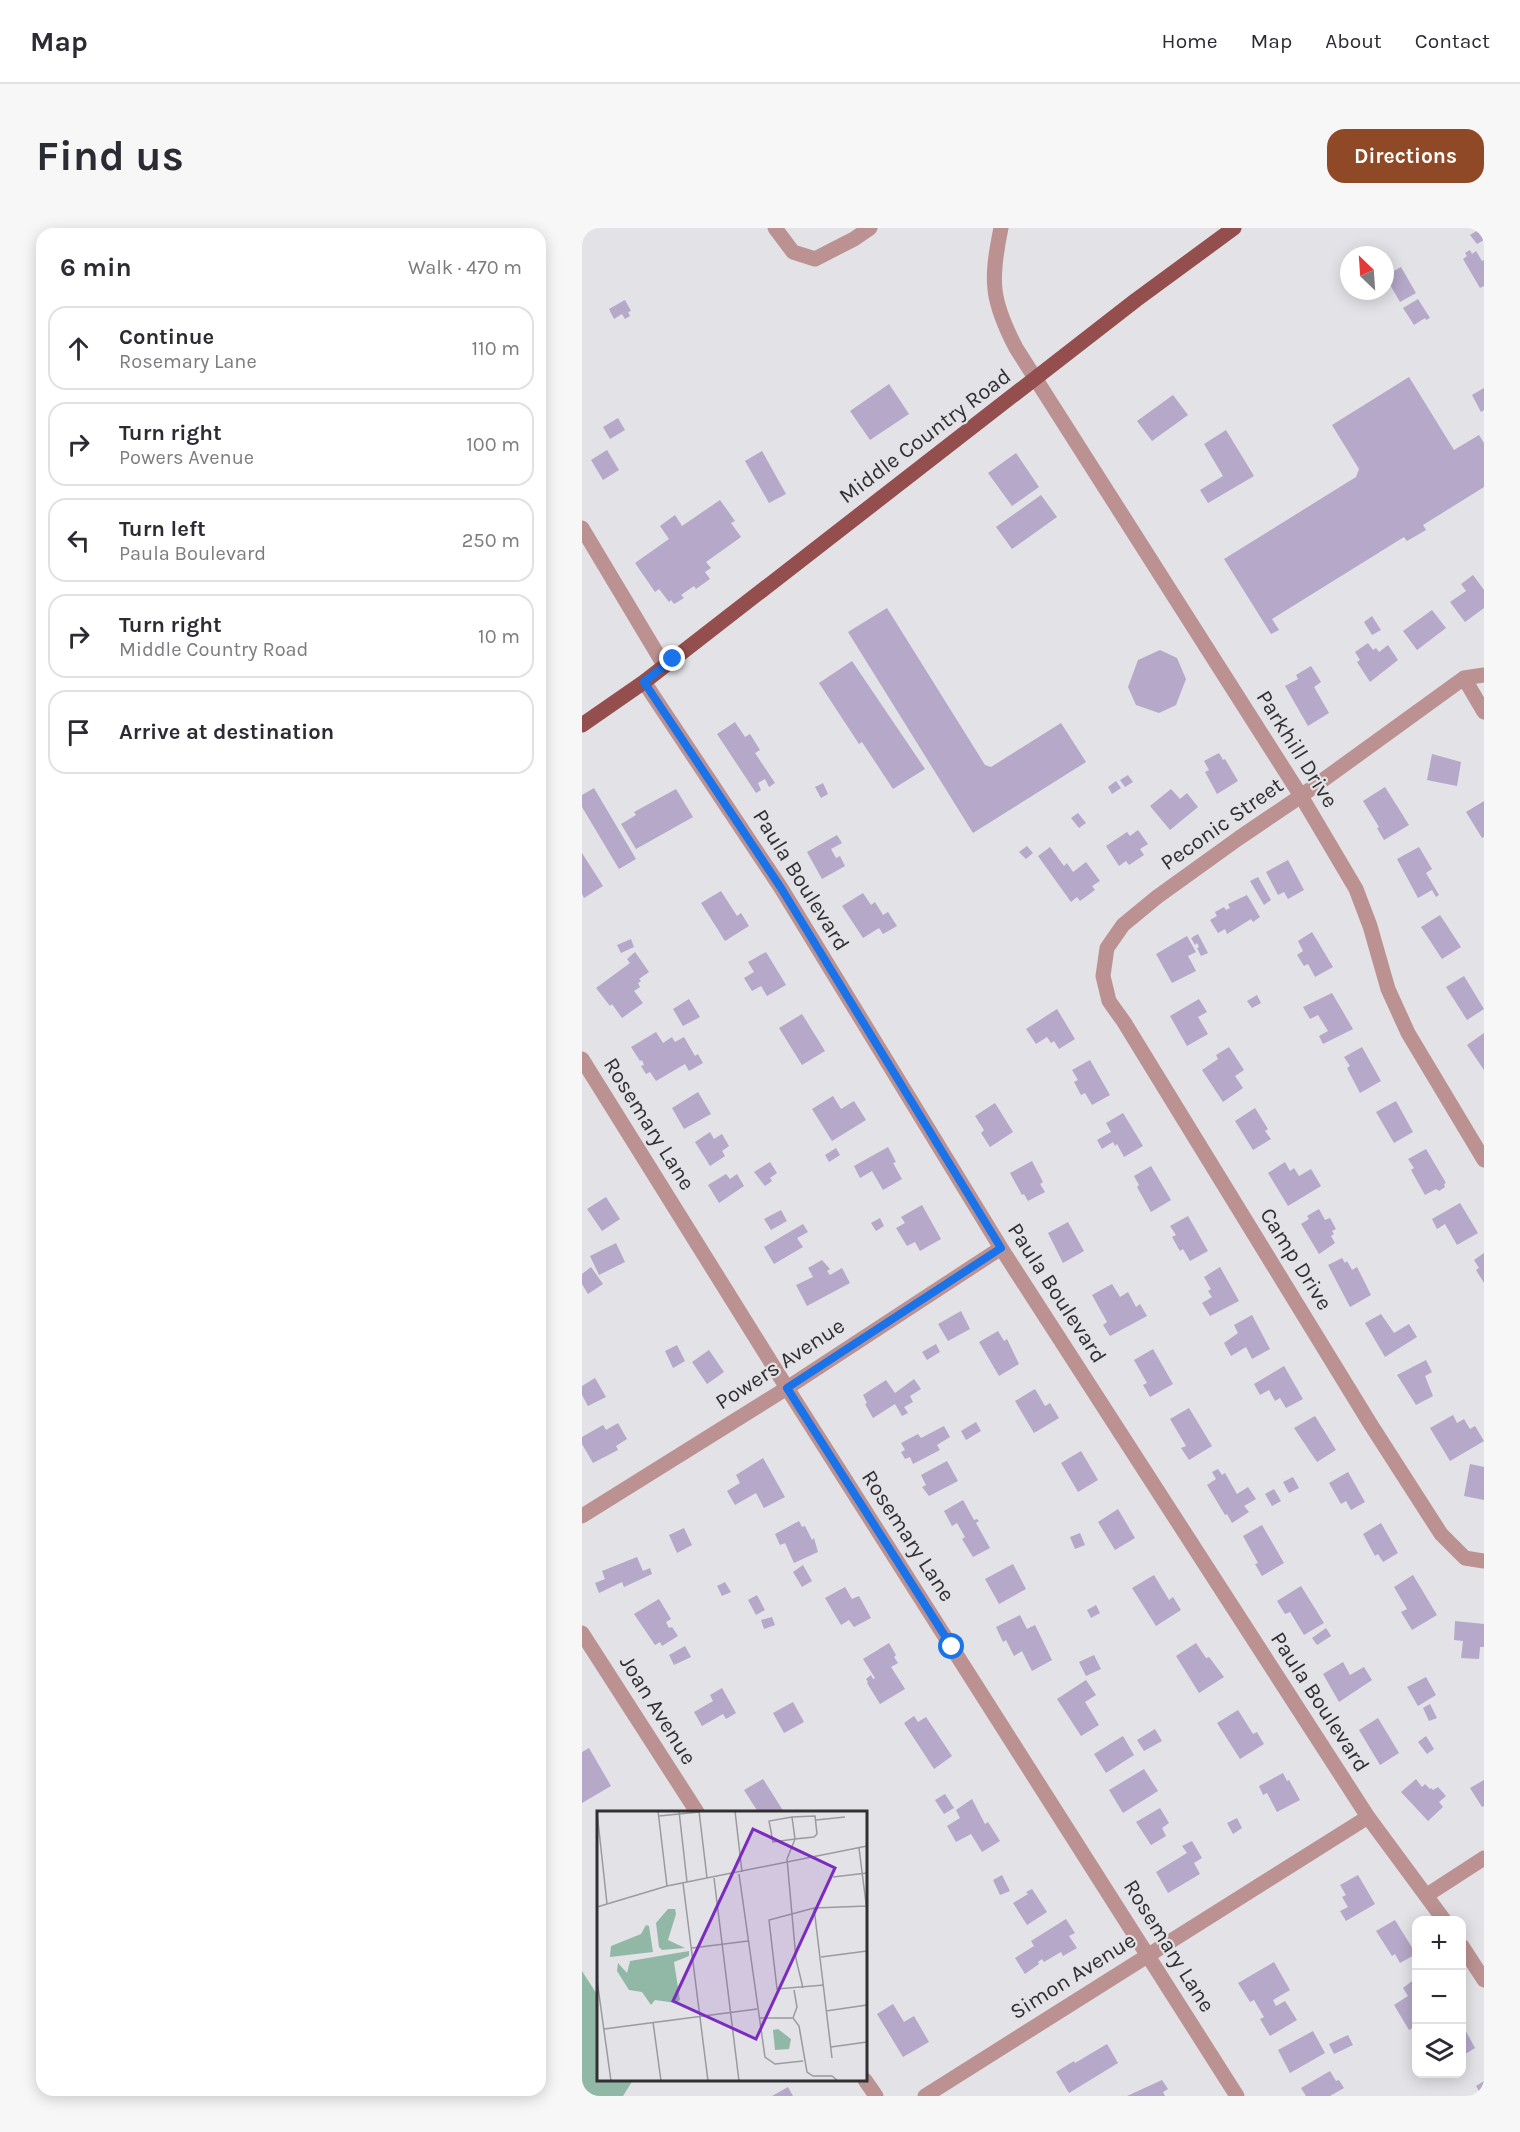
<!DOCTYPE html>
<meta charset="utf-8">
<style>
body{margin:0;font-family:Karla,sans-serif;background:#f7f7f7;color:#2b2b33}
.controls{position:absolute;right:18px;bottom:18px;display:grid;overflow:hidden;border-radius:12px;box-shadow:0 3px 15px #0003}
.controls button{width:54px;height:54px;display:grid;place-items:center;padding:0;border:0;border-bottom:2px solid #e1e1e2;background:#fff;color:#2b2b33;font:30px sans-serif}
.compass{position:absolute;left:758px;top:18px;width:54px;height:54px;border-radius:50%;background:#fff;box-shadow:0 3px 15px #0003;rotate:335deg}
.stop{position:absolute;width:18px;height:18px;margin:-14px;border:4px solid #1a73e8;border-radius:50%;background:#fff}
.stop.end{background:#1a73e8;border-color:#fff;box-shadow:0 2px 6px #0008}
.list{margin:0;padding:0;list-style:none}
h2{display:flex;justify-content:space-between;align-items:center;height:78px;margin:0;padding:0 24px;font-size:26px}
h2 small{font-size:20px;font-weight:400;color:#7c7c81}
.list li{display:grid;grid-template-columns:39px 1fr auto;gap:18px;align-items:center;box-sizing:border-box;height:84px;margin:0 12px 12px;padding:0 12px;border:2px solid #e1e1e2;border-radius:18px}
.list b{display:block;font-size:22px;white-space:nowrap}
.list p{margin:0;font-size:20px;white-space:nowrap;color:#7c7c81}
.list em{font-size:20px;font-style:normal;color:#7c7c81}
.icon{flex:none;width:33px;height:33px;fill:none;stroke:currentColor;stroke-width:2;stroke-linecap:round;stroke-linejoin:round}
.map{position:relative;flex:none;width:902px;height:1868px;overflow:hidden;border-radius:18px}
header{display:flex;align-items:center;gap:36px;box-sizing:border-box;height:84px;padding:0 30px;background:#fff;border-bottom:2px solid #e1e1e2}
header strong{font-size:28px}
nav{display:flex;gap:33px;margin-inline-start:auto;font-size:21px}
.intro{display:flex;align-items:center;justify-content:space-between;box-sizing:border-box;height:144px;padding:0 36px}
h1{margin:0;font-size:42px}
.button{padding:15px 27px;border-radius:18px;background:#904926;color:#fff;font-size:21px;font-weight:700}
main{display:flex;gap:36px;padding:0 36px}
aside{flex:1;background:#fff;border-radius:18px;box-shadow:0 3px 15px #0003}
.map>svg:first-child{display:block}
.forest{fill:#91b8a6}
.building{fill:#b5a8c9}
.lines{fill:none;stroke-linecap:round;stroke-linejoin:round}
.minor{stroke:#bb9291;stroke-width:15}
.major{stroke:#934e4d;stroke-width:15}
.route{stroke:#1a73e8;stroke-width:8}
.labels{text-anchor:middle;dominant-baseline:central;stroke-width:4.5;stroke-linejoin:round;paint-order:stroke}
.street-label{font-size:22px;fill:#302f31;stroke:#e3e2e6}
.inset-road{fill:none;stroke:#9b9a9e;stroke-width:1.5}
.view{fill:#7b2cbf;fill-opacity:0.15;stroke:#7b2cbf;stroke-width:3}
.inset-edge{fill:none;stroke:#302f31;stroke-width:3}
</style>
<header>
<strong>Map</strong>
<nav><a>Home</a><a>Map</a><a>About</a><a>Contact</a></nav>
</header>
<div class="intro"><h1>Find us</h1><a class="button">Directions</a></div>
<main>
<aside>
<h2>6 min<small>Walk · 470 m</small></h2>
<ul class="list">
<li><svg class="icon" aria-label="ahead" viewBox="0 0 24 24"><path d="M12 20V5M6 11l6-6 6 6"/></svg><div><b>Continue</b><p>Rosemary Lane</p></div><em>110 m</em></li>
<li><svg class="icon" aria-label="right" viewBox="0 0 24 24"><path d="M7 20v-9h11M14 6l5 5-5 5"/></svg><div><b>Turn right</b><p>Powers Avenue</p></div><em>100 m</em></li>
<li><svg class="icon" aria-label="left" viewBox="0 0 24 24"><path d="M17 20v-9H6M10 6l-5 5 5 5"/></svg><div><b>Turn left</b><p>Paula Boulevard</p></div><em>250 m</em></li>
<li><svg class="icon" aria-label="right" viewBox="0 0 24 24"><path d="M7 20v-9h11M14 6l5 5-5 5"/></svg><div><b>Turn right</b><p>Middle Country Road</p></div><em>10 m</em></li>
<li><svg class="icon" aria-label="arrive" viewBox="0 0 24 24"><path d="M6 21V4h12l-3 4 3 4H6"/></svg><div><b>Arrive at destination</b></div></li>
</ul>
</aside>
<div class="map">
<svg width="902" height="1868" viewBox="0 0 902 1868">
<rect width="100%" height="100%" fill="#e3e2e6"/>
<!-- forest -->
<path class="forest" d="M0,1743l16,25v84h35l-10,16h-41z"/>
<!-- building -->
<path class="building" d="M896,2l6,10 -7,4 -7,-9z
M888,22l2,4 4,-3 6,10 2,-1v26l-4,2 -17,-29 4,-3 -2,-3z
M819,39l15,26 -16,9 -15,-26z
M836,71l12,19 -4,2 -1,-2 -11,7 -11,-17z
M43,72l6,11 -3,1 2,4 -5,3 -3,-5 -8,5 -5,-10z
M827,149l45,73 25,-15 5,8v44l-61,38 3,5 -19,11 -3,-4 -132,82 7,11 -8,4 -47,-75 132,-82 3,-8 -27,-44z
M307,156l20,30 -39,26 -20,-29z
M902,160v22l-3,2 -9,-17z
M591,167l15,20 -36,26 -15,-20z
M36,190l7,12 -15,9 -7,-12z
M644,202l28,46 -46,27 -8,-13 23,-14 -19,-32z
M25,222l12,20 -16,10 -12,-20z
M180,223l24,43 -17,9 -24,-42z
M434,225l23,34 -27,19 -24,-33z
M459,267l16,22 -45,32 -16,-22z
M138,272l15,21 -4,2 10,14 -35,25 5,6 -6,4 5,7 -14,10 -2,-3 -13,9 3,3 -10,6 -3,-4 -2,2 -10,-13 -4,3 -20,-29 34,-24 -9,-13 15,-11 7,11z
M891,347l11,15v18l-19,14 -15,-20 16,-11 -5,-7z
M305,380l98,157 6,2 70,-44 25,39 -113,71 -125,-201z
M850,382l14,18 -29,22 -14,-19z
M790,388l9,14 -9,5 -8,-13z
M786,415l5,7 3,-2 3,4 9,-7 10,15 -28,22 -13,-20 3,-2 -5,-8z
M578,422l17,8 9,21 -10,26 -17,8 -23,-8 -8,-18 10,-27z
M270,433l73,108 -32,20 -31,-47 -3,2 -40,-61z
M729,438l10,16 -7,5 15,26 -21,13 -23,-40 13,-7 -2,-4z
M153,494l10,15 5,-3 10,16 -5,3 20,30 -6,4 -4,-8 -7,4 3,7 -5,3 -39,-59z
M637,525l4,7 2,-1 13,22 -21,13 -12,-22 4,-2 -5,-9z
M850,526l29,8 -4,24 -30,-6z
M546,547l5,7 -8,5 -5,-7z
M534,553l5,7 -9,6 -4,-7z
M241,555l5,11 -7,4 -6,-11z
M803,559l24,38 -25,15 -7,-12 2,-1 -16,-26z
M12,560l42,71 -17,10 -37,-62v-12z
M94,561l17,28 -57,32 -15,-25 15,-9 -2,-3z
M589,561l9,10 7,-6 11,14 -28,23 -20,-24z
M902,573v36l-2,1 -16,-26z
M496,585l8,10 -7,5 -8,-10z
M556,602l10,14 -8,5 4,6 -15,10 -3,-4 -7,5 -13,-20 21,-14 3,4z
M255,607l5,8 -11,6 5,9 4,-2 5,10 -23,13 -15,-27z
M445,618l6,7 -7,6 -7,-7z
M468,619l14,19 3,-3 6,9 13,-10 14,19 -8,5 3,4 -15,11 -3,-4 -6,5 -33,-46z
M837,619l13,22 -6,4 13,22 -3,2 -4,-7 -14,8 -21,-39z
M0,625l21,33 -19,12 -2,-4z
M706,632l16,30 -16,9 -4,-7 -6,3 -12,-23z
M676,649l13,23 -7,5 -14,-24z
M139,663l16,25 4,-3 8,13 -24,15 -24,-38z
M281,665l8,12 4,-3 8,13 5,-3 9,14 -14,8 -4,-6 -16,10 -21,-32z
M665,667l13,22 -7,5 -2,-3 -24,15 -2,-5 -7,4 -8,-13 7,-4 -2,-4 9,-5 2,3 4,-2 -2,-4z
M858,687l21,32 -19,12 -21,-32z
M730,704l21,35 -18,10 -7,-13 -4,2 -7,-11 6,-4 -5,-10z
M616,706l10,19 -7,3 -4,-8 2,-1 -2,-4 -2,2 -4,-7z
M605,708l9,16 -8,4 8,15 -24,12 -16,-29z
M49,711l3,8 -13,6 -4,-8z
M53,724l14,20 -10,7 2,2 -3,2 2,4 -6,4 9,12 -21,15 -10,-14 -2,2 -14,-18 34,-25 -3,-4z
M184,724l20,33 -19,11 -6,-10 -9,5 -8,-13 10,-6 -6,-10z
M882,748l20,33 -17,11 -21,-33z
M750,765l21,36 -30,15 -4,-8 9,-5 -10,-16 -8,4 -7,-12z
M675,767l4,8 -9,5 -5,-7z
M107,771l11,18 -17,9 -10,-17z
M617,771l8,13 -9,5 10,17 -21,12 -17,-30z
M475,781l18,30 -16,10 -5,-8 -3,2 -4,-6 -11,7 -10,-15z
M220,786l23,37 -23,14 -23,-37z
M74,804l7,11 9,-6 3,5 9,-5 11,19 3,-2 5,9 -14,8 -4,-7 -29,17 -6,-9 -4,2 -5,-8 3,-1 -2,-5 -2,1 -9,-14z
M902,805v37l-17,-25z
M647,819l15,23 -9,6 8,12 -20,14 -21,-32 16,-11 -2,-4z
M780,819l19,34 -21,12 -13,-25 3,-2 -6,-9z
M508,832l20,35 -18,10 -7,-12 -4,2 -7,-13 4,-2 -6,-10z
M116,864l13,22 -27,15 -12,-21z
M251,868l8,13 13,-8 12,19 -34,21 -20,-32z
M814,873l17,31 -19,11 -18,-31z
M413,875l18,29 -23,15 -9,-14 3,-3 -9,-14z
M673,880l13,21 -3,2 6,8 -18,11 -18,-29z
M541,885l20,33 -19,11 -7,-13 -2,2 -2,-4 -11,7 -5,-9 14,-8 -5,-9z
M128,904l4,7 8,-5 7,12 -7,5 3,5 -15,10 -15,-24z
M306,919l8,15 -3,1 9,16 -19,11 -11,-19 -12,7 -6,-12z
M254,920l4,7 -11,7 -4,-7z
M844,921l20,34 -2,1 1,3 -6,4 -3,-2 -11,6 -14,-25 3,-2 -6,-9z
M450,933l11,21 -3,2 5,8 -17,9 -4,-7 -2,1 -12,-22z
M188,934l7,11 -7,5 2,3 -7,5 -11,-14z
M703,934l5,9 4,-3 5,8 12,-7 10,17 -33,20 -20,-33z
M569,938l20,34 -20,12 -14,-25 2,-2 -5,-9z
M144,946l4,5 7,-5 7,12 -25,17 -11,-18z
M24,969l14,22 -18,12 -15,-22z
M878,975l18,30 -21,12 -12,-21 -8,5 -5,-10z
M340,977l19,34 -21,12 -5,-9 -8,4 -11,-18 9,-5 -4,-6z
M737,981l6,11 5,-2 6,11 -4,2 2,3 -3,2 4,7 -16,11 -18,-30 8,-5 -2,-3z
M199,982l6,11 -16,9 -7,-11z
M606,988l20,35 -18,10 -7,-12 -3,2 -8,-14 4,-2 -6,-9z
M298,990l4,8 -8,5 -5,-8z
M486,994l16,29 -21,12 -15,-30z
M221,996l5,8 -11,6 6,9 -29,17 -10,-17z
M34,1015l9,19 -26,13 -9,-19z
M902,1025v30l-8,-13 3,-2 -5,-8z
M760,1030l3,5 2,-2 5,9 5,-3 14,28 -21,12 -22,-42z
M240,1032l8,9 -3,2 3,4 12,-7 8,15 -43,23 -11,-21 17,-8 -5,-9z
M9,1039l12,17 -15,10 -6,-10v-10z
M638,1039l19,34 -29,15 -8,-13 10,-6 -4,-6 3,-2 -7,-12z
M530,1056l8,13 8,-5 8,15 4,-3 7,12 -37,20 -7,-11 4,-3 -15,-27z
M379,1083l9,18 -22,12 -10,-17z
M799,1086l13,19 15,-9 8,13 -32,20 -20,-34z
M670,1087l18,34 -18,10 -6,-12 -15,9 -7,-13 14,-10 -4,-8z
M416,1103l6,10 3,-2 12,25 -20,12 -20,-34z
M354,1116l4,8 -13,8 -5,-8z
M95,1117l8,16 -12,7 -8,-17z
M571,1121l20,35 -23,13 -7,-12 4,-2 -13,-23z
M127,1122l15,22 -17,12 -15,-22z
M844,1132l6,12 -7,4 8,20 -17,9 -19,-30z
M702,1138l19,33 -17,9 -6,-10 -5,3 -6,-11 -9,5 -6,-11z
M13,1150l11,19 -18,9 -6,-11v-9z
M332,1151l7,10 -11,7 3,6 -9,5 4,6 -6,3 -7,-12 -22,14 -8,-14 2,-1 -4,-8 23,-15 9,13z
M453,1161l10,17 5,-3 9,15 -25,15 -19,-32z
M607,1180l23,38 -23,14 -8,-12 5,-2 -16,-27z
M871,1187l4,8 7,-4 6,10 5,-3 9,15 -34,20 -20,-33z
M733,1188l21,34 -19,12 -23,-34z
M394,1194l5,9 -15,9 -5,-9z
M36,1195l9,16 -11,7 2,4 -25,13 -11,-19v-7l21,-12 3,5z
M362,1198l6,11 -13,8 3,5 -27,14 -3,-7 -5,2 -4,-7 4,-2 -4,-7 17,-9 3,4z
M499,1223l17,29 -20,12 -17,-29z
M181,1230l22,39 -21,11 -8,-15 -21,12 -8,-14 13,-8 -4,-8z
M365,1233l11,20 -29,15 -7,-9 4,-2 -5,-10z
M888,1236l14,3v33l-20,-4z
M636,1241l4,6 3,-2 12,21 11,-7 8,12 -12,7 5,6 -17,11 -5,-9 -2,1 -18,-30 9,-6 -4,-7z
M766,1244l17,30 -14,8 -5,-9 -5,3 -12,-21z
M711,1249l6,11 -10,5 -6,-11z
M692,1261l7,12 -9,5 -7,-12z
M381,1272l11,20 3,-1 2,2 -3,2 14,25 -17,9 -11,-18 3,-2 -8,-14 -5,3 -8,-15z
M536,1281l17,29 -20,12 -17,-28z
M217,1293l3,6 3,-1 7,14 2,-2 4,14 -24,11 -9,-20 -5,2 -5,-11z
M799,1295l17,30 -15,9 -5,-8 -3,2 -12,-22z
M680,1297l22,38 -22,13 -7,-12 3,-1 -15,-27z
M102,1300l8,17 -15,8 -8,-18z
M498,1305l5,12 -10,4 -5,-12z
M55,1329l6,14 7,-3 2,6 -28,13 -2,-5 -23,11 -4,-10 10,-4 -3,-8z
M431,1336l13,25 -27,15 -14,-25z
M221,1337l9,16 -10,6 -9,-15z
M572,1347l15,25 4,-3 8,13 -25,16 -24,-38z
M831,1347l24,40 -25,15 -11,-18 6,-3 -13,-22z
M143,1354l6,10 -9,4 -5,-10z
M719,1358l23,37 -20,12 -14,-23 -5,2 -8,-13z
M263,1359l7,12 7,-3 12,22 -17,9 -5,-7 -8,5 -16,-27z
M175,1367l8,15 -9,5 -8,-15z
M77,1371l12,20 -5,3 3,6 3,-1 6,9 -16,10 -2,-4 -5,3 -21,-31z
M514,1377l4,8 -9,5 -4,-8z
M438,1387l7,14 8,-4 17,35 -20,11 -10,-20 -8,5 -8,-16 -3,2 -7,-15z
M190,1389l3,8 -11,4 -3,-9z
M873,1393l29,3v23h-4l-1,12 -18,-1 2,-17 -9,-1z
M744,1400l5,8 -14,9 -5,-7z
M307,1415l7,12 -2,2 4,6 -7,4 14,22 -25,15 -13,-21 1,-1 -2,-3 5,-4 2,4 2,-1 -12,-19z
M614,1415l10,15 3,-1 15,20 -25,16 -23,-37z
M103,1418l6,11 -17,8 -5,-10z
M512,1427l7,14 -15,7 -7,-14z
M761,1434l7,13 14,-8 8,13 -33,22 -16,-28z
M844,1449l10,18 -18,11 -11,-19z
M504,1452l10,15 -11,7 14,23 -18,11 -24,-37z
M140,1460l14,25 -10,6 -3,-5 -21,12 -8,-14 19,-11 -3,-6z
M211,1474l11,20 -20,11 -11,-20z
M848,1476l7,14 -8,3 -6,-13z
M656,1482l15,24 4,-2 7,12 -24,15 -23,-36z
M332,1488l4,6 8,-5 26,39 -18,13 -30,-46z
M796,1490l21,35 -19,12 -21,-35z
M573,1501l7,12 -18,10 -7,-11z
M541,1508l11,19 -28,18 -12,-19z
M844,1508l8,13 -7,5 -9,-12z
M7,1520l22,38 -29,17v-51z
M562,1541l14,22 -35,22 -14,-23z
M701,1545l4,8 2,-1 11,20 -23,12 -10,-19 -4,2 -4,-9z
M181,1551l21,33h-26l-14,-22z
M834,1551l6,8 3,-3 5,5 1,-1 2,2 5,-3 8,9 -7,6 4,5 -15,14 -27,-29z
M902,1552v26l-2,1 -12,-19z
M363,1566l9,14 -10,6 -9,-14z
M390,1571l13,25 3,-2 12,19 -18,11 -11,-18 -15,8 -9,-16 13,-8 -4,-8z
M578,1580l9,15 -7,5 4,8 -15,9 -15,-23z
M655,1590l5,10 -9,6 -6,-11z
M610,1613l10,17 -8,5 6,11 -32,19 -12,-21 31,-19 -5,-7z
M420,1647l8,16 -10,4 -7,-15z
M776,1647l17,29 -29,17 -6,-10 8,-4 -6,-10 4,-2 -6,-10z
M450,1661l15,23 -20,13 -14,-22 15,-9 -2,-2z
M484,1691l9,14 -6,3 8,12 -14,8 -2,-4 -17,10 -2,-3 -4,3 1,2 -14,10 -10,-16 19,-12 -3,-5z
M813,1692l21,34 -16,9 -5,-9 -3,2 -16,-25z
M692,1734l16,28 -17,10 3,6 9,-5 12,19 -27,16 -10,-17 4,-2 -10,-17 -4,2 -12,-19z
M834,1750v48l-7,4 -15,-25 14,-9 -5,-8z
M311,1776l11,18 10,-6 15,26 -26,15 -26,-43z
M880,1796l13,24 -13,8z
M731,1803l12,22 -35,20 -12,-23z
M766,1807l5,10 -19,9 -5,-10z
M525,1816l11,19 -49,30 -13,-21 18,-11 1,2z
M748,1843l6,10 3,-1 5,8 -14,8h-24l-5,-8z
M580,1852l6,9 -5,3 2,4h-38z
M902,1853v15h-2l-6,-10z
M206,1859l5,9h-21z"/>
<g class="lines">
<!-- minor -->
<path class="minor" d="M193,0l18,24 22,7 39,-20 16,-11
M419,0c-11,53 -10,72 15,120l285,448 55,93 14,37 18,63 20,44 76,127
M0,300l82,137
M902,447l-20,3 -163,118 -62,42 -82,59 -34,28 -16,23 -4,28 6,25 15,21 247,403 70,109 24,24 19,3
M882,450l20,34
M62,454l137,206 220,360 367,569 76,103
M0,831l205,329 450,708
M0,1288l205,-128 214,-140
M0,1405l115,179
M845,1667l57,-37
M880,1718l22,34
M283,1852l11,16
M343,1868l443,-279"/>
<!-- major -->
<path class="major" d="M0,497l62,-43 492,-382 98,-72"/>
</g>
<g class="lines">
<!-- route -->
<path class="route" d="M91,431l-29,23 137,206 220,360 -214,140 165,259"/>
</g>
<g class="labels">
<!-- street labels -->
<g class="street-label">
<text transform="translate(343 208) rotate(-37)">Middle Country Road</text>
<text transform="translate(715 521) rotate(58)">Parkhill Drive</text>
<text transform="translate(640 596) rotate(-35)">Peconic Street</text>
<text transform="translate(219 652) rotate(58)">Paula Boulevard</text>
<text transform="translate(67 896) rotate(58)">Rosemary Lane</text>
<text transform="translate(714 1031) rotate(58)">Camp Drive</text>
<text transform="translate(475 1065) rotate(57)">Paula Boulevard</text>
<text transform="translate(198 1136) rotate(-33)">Powers Avenue</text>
<text transform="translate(326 1308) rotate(57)">Rosemary Lane</text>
<text transform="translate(738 1474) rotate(57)">Paula Boulevard</text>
<text transform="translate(76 1482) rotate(58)">Joan Avenue</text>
<text transform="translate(587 1718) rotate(58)">Rosemary Lane</text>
<text transform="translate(491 1748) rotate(-32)">Simon Avenue</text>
</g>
</g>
<!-- overview -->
<g transform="translate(15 1583)">
<rect width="270" height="270" fill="#e3e2e6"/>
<path d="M71,98h7l1,5 -8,26 17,8 -23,2 -3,-3 -3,-24zM49,114l3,1 4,26 -43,5 1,-11 30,-12zM92,140v5l-15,6 6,38 -4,3 -21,-3 -4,5 -9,-13 -13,-2 -12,-19 1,-8 9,10 3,-12zM181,218l13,10 -2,10 -14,1 -2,-20z" fill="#91b8a6"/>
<path class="inset-road" d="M61,0l9,75M82,0l8,71M102,0l8,67M138,0l7,61M0,1l10,92M62,5l40,-4M195,6l-23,4 4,21 22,-3 19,-2 3,-3 -2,-18 -23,1 3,22 -8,20 9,100 7,29M219,9l29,-3M262,37l8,63M142,63l26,183 10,7 28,-3M236,66l34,-4M117,67l25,203M86,72l25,198M0,96l70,-21 200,-40M217,97l18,150M95,137l56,-7M224,146l46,-6M0,169l14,101M227,174l-47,4 -8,-69 45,-12 53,-2M229,200l41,-6M162,207h34l6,8 8,46 6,4h19l6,5M196,207l4,-11 -3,-17M56,211l8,59M7,218l153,-20M234,236l36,-5"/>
<path class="view" d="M156,18l82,39 -79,171 -83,-38z"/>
<rect width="270" height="270" class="inset-edge"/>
</g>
</svg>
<div class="controls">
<button>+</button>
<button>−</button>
<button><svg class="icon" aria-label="layers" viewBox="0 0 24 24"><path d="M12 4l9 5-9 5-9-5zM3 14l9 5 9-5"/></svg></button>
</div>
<svg class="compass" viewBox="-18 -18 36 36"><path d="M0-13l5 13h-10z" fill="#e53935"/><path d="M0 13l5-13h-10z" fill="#7c7c81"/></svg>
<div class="stop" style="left:370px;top:1419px"></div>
<div class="stop end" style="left:91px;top:431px"></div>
</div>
</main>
